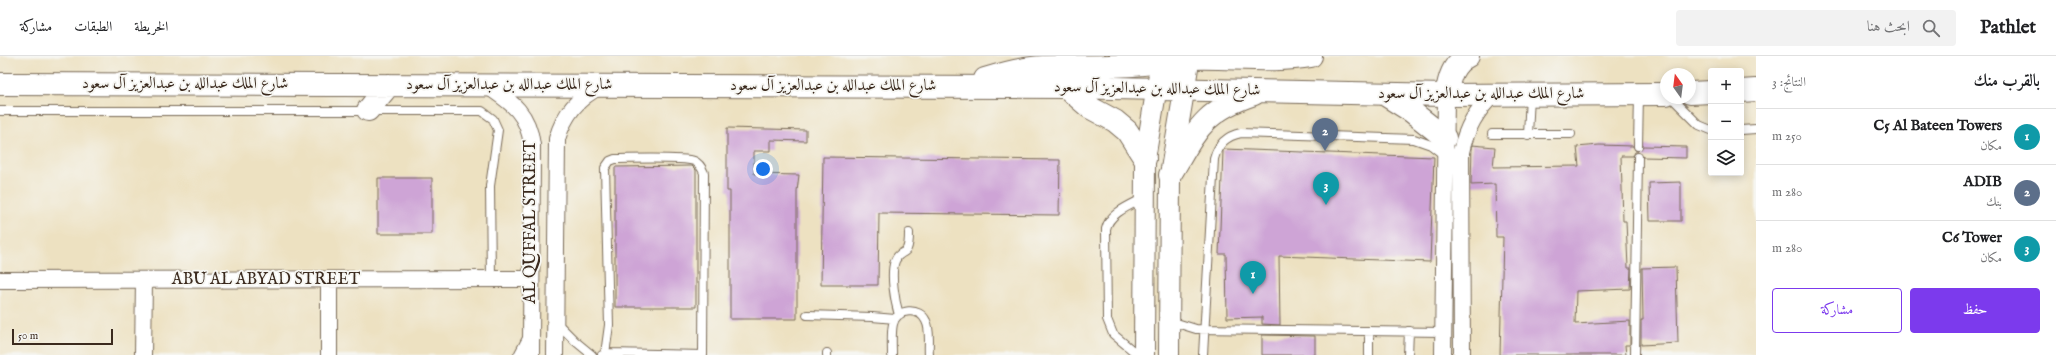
<!DOCTYPE html>
<html lang="ar">
<meta charset="utf-8">
<style>
body{margin:0;font-family:"IM FELL English",Amiri,serif;background:#f2f2f2;color:#202124;direction:rtl}
.controls{position:absolute;right:12px;top:12px;display:grid;overflow:hidden;border-radius:4px;box-shadow:0 2px 10px #0003}
.controls button{width:36px;height:36px;display:grid;place-items:center;padding:0;border:0;border-bottom:1px solid #e0e0e0;background:#fff;color:#202124;font:20px sans-serif}
.compass{position:absolute;left:1660px;top:12px;width:36px;height:36px;border-radius:50%;background:#fff;box-shadow:0 2px 10px #0003;rotate:346deg}
.scale{position:absolute;left:12px;bottom:10px;width:101px;box-sizing:border-box;padding-left:4px;border:2px solid #3b2a1e;border-top:0;font-size:11px;line-height:14px;white-space:nowrap;color:#3b2a1e;-webkit-text-stroke:3px #f6f6f2;paint-order:stroke}
.you{position:absolute;left:763px;top:113px;width:14px;height:14px;margin:-10px;border:3px solid #fff;border-radius:50%;background:#1a73e8;box-shadow:0 0 0 6px #1a73e833}
.badge{display:grid;place-items:center;width:26px;height:26px;border-radius:50%;background:#7c3aed;color:#fff;font-size:13px;font-weight:700}
.pin{position:absolute;translate:-50% -33px;filter:drop-shadow(0 1px 2px #0008)}
.pin::after{content:'';position:absolute;top:21px;width:14px;height:12px;background:inherit;clip-path:polygon(0 0,100% 0,50% 100%)}
.list{margin:0;padding:0;list-style:none}
h2{display:flex;justify-content:space-between;align-items:center;height:52px;margin:0;padding:0 16px;font-size:17px}
h2 small{font-size:13px;font-weight:400;color:#757577}
.list li{display:grid;grid-template-columns:26px 1fr auto;gap:12px;align-items:center;box-sizing:border-box;height:56px;padding:0 16px;border-top:1px solid #e0e0e0}
.list b{display:block;font-size:15px;white-space:nowrap}
.list p{margin:0;font-size:13px;white-space:nowrap;color:#757577}
.list em{font-size:13px;font-style:normal;color:#757577}
.actions{display:flex;gap:8px;padding:12px 16px}
.actions a{flex:1;padding:9px 0;border:1px solid #7c3aed;border-radius:4px;text-align:center;font-size:14px;color:#7c3aed}
.actions .main{background:#7c3aed;color:#fff}
.icon{flex:none;width:22px;height:22px;fill:none;stroke:currentColor;stroke-width:2;stroke-linecap:round;stroke-linejoin:round}
.map{position:relative;flex:none;width:1756px;height:299px;overflow:hidden;direction:ltr}
header{display:flex;align-items:center;gap:24px;box-sizing:border-box;height:56px;padding:0 20px;background:#fff;border-bottom:1px solid #e0e0e0}
header strong{font-size:19px}
nav{display:flex;gap:22px;margin-inline-start:auto;font-size:14px}
.search{width:280px;height:36px;background:#f2f2f2;display:flex;align-items:center;gap:10px;box-sizing:border-box;padding:0 14px;border-radius:4px;color:#757577;font-size:15px}
main{display:flex}
aside{flex:1;background:#fff}
.map>svg:first-child{display:block}
.building{fill:#cea4d6}
.lines{fill:none;stroke-linecap:round;stroke-linejoin:round}
.service-casing{stroke:#796a57;stroke-width:10}
.minor-casing{stroke:#796a57;stroke-width:18}
.tertiary-casing{stroke:#796a57;stroke-width:22}
.secondary-casing{stroke:#796a57;stroke-width:24}
.service{stroke:#fff;stroke-width:8}
.minor{stroke:#fff;stroke-width:16}
.tertiary{stroke:#fff;stroke-width:20}
.secondary{stroke:#fff;stroke-width:22}
.labels{text-anchor:middle;dominant-baseline:central;stroke-width:3.5;stroke-linejoin:round;paint-order:stroke}
.street-label{font-size:16px;fill:#3b2a1e;stroke:#f6f6f2}
</style>
<header>
<strong>Pathlet</strong>
<div class="search"><svg class="icon" aria-label="search" viewBox="0 0 24 24"><circle cx="10" cy="10" r="6"/><path d="M15 15l6 6"/></svg>ابحث هنا</div>
<nav><a>الخريطة</a><a>الطبقات</a><a>مشاركة</a></nav>
</header>
<main>
<aside>
<h2>بالقرب منك<small>النتائج: 3</small></h2>
<ul class="list">
<li><span class="badge" style="background:#0f9aa8">1</span><div><b>C5 Al Bateen Towers</b><p>مكان</p></div><em>250 m</em></li>
<li><span class="badge" style="background:#5c6f8a">2</span><div><b>ADIB</b><p>بنك</p></div><em>280 m</em></li>
<li><span class="badge" style="background:#0f9aa8">3</span><div><b>C6 Tower</b><p>مكان</p></div><em>280 m</em></li>
</ul>
<div class="actions"><a class="main">حفظ</a><a>مشاركة</a></div>
</aside>
<div class="map">
<svg width="1756" height="299" viewBox="0 0 1756 299">
<rect width="100%" height="100%" fill="#f6f6f2"/>
<filter id="ink" filterUnits="userSpaceOnUse"><feTurbulence type="fractalNoise" baseFrequency=".025" numOctaves="2"/><feDisplacementMap in="SourceGraphic" scale="8" xChannelSelector="R" yChannelSelector="G"/><feConvolveMatrix kernelMatrix="1 2 1 2 8 2 1 2 1" color-interpolation-filters="sRGB"/></filter>
<filter id="wash" filterUnits="userSpaceOnUse"><feTurbulence type="fractalNoise" baseFrequency=".012" numOctaves="4" result="noise"/><feDisplacementMap in="SourceGraphic" scale="16" xChannelSelector="R" yChannelSelector="G"/><feGaussianBlur stdDeviation="0.9" result="paint"/><feColorMatrix in="noise" values="0 0 0 0 0 0 0 0 0 0 0 0 0 0 0 0 0 1.4 0 .05"/><feComposite in="paint" operator="in"/></filter>
<g filter="url(#wash)">
<rect width="100%" height="100%" fill="#ede1c1"/>
<g id="blocks">
<!-- building -->
<path class="building" d="M727,72l79,2v11l-35,-1v11h-17v23l45,1 -2,16v128h-67v-128h-3z
M1472,89l23,2 -2,20 86,-1 -2,-19 22,-2 34,1 2,4 3,1 5,-5 43,1v11l-43,-1 -5,-5h-3l-2,4h-12l2,65h3l2,47h3l-1,21 -54,2 -1,33 55,-3v24h-5l1,10h-126l3,-118h-7l-1,-53 -24,1z
M1224,93l210,8 -4,105 -151,-6 1,69 -18,-1v-7l-35,1 -1,-64h-7l4,-103z
M823,101l237,3 -1,55 -180,-2 -1,72h-57z
M692,110l4,4v137h-81v-140z
M378,122h54v56h-54z
M1681,126v39h-31l-1,-38z
M1676,211l2,76 -37,2v-25h2l-1,-52z
M1262,279l53,1v19h-53z"/>
</g>
</g>
<g filter="url(#ink)">
<use href="#blocks" fill-opacity="0" stroke="#796a57" stroke-width="1"/>
<g class="lines">
<!-- service casing -->
<g class="service-casing">
<path id="service" d="M1672,42l27,27 12,5
M0,55h482l11,8 5,11 -8,56 1,93
M1741,74l15,-1
M1492,78h79
M1528,79l2,-39
M1638,90l1,-51
M807,259l65,2 23,2
M899,259c-4,-13 -9,-41 -4,-54 6,-15 14,0 14,-28
M1170,265l26,8 247,3
M556,266l19,19 17,14
M1369,275v24
M605,298l4,-29 -4,-157 5,-7 5,-2c15,0 67,-2 79,2 5,2 8,7 10,12l-1,182
M518,299l10,-19
M602,299l7,-2 94,2
M827,299v-2
M892,299c0,-10 -1,-22 1,-31 4,-16 27,-17 33,-3 5,9 2,24 3,34
M1138,299l-25,-21 -6,-15 -1,-90c3,-16 25,-24 38,-31
M1203,299l11,-196c4,-15 12,-23 27,-26l173,6 17,6 14,11
M1408,299l1,-24
M1635,299l3,-198"/>
</g>
<!-- minor casing -->
<g class="minor-casing">
<path id="minor" d="M486,29c25,17 42,27 46,60l-1,210
M0,224l531,-1
M143,299l1,-75
M329,299v-75
M555,299l2,-216c7,-25 21,-42 44,-53
M1443,299l3,-260
M1462,299l-1,-203c5,-23 14,-41 32,-57"/>
</g>
<!-- tertiary casing -->
<g class="tertiary-casing">
<path id="tertiary" d="M1144,299l1,-196 14,-85
M1169,299l1,-180 20,-119"/>
</g>
<!-- secondary casing -->
<g class="secondary-casing">
<path id="secondary" d="M1165,21c7,-8 15,-16 25,-19 36,-2 83,5 121,-2
M985,23c19,-6 38,-11 58,-12 29,-2 110,3 131,-11
M0,28l1066,3 380,8 220,-1
M1066,31l23,20 26,14 12,10 18,28
M1741,35l15,-1
M1690,37l21,-1
M1384,38l27,17 34,27
M1446,39c3,-16 6,-31 22,-39
M368,54l21,-25
M1170,119c26,-43 32,-64 84,-81"/>
</g>
<!-- service -->
<use href="#service" class="service"/>
<!-- minor -->
<use href="#minor" class="minor"/>
<!-- tertiary -->
<use href="#tertiary" class="tertiary"/>
<!-- secondary -->
<use href="#secondary" class="secondary"/>
</g>
</g>
<g class="labels">
<!-- street labels -->
<g class="street-label">
<text x="185" y="28">شارع الملك عبدالله بن عبدالعزيز آل سعود</text>
<text x="509" y="29">شارع الملك عبدالله بن عبدالعزيز آل سعود</text>
<text x="833" y="30">شارع الملك عبدالله بن عبدالعزيز آل سعود</text>
<text transform="translate(1157 33) rotate(1)">شارع الملك عبدالله بن عبدالعزيز آل سعود</text>
<text x="1481" y="38">شارع الملك عبدالله بن عبدالعزيز آل سعود</text>
<text transform="translate(531 166) rotate(-90)">AL QUFFAL STREET</text>
<text x="266" y="224">ABU AL ABYAD STREET</text>
</g>
</g>
</svg>
<div class="controls">
<button>+</button>
<button>−</button>
<button><svg class="icon" aria-label="layers" viewBox="0 0 24 24"><path d="M12 4l9 5-9 5-9-5zM3 14l9 5 9-5"/></svg></button>
</div>
<svg class="compass" viewBox="-18 -18 36 36"><path d="M0-13l5 13h-10z" fill="#e53935"/><path d="M0 13l5-13h-10z" fill="#757577"/></svg>
<div class="scale">50 m</div>
<div class="you"></div>
<div class="pin badge" style="left:1253px;top:238px;background:#0f9aa8">1</div>
<div class="pin badge" style="left:1325px;top:95px;background:#5c6f8a">2</div>
<div class="pin badge" style="left:1326px;top:149px;background:#0f9aa8">3</div>
</div>
</main>
